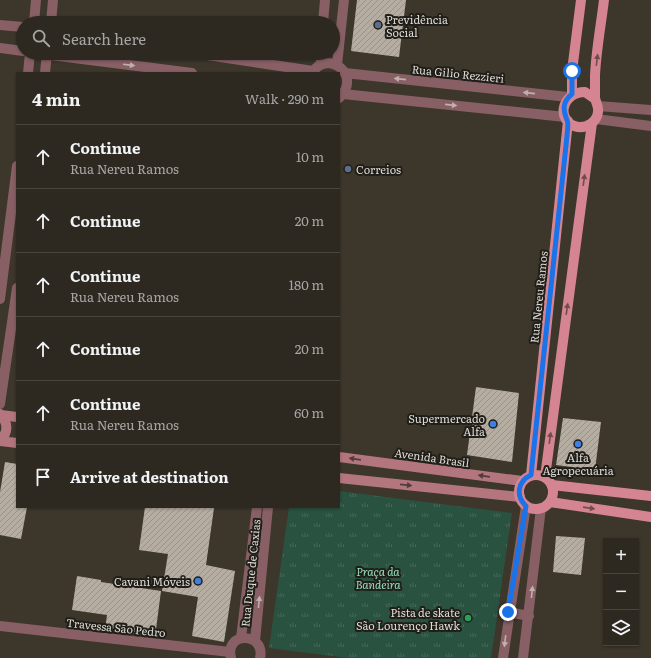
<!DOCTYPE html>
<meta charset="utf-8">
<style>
body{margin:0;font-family:Literata,serif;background:#353029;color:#f1f3f6}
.controls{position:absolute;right:12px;bottom:12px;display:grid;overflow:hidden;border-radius:0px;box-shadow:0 1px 3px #0004}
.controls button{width:36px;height:36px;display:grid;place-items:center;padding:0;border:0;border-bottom:1px solid #48443e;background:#2d2820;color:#f1f3f6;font:20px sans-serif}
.stop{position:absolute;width:12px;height:12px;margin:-9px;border:3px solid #1a73e8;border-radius:50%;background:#fff}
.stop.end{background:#1a73e8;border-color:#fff;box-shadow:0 1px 4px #0008}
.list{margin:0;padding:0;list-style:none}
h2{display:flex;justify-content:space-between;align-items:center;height:52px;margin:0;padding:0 16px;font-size:17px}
h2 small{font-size:13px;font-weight:400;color:#a7a6a5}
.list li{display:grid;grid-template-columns:26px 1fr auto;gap:12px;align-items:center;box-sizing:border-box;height:64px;padding:0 16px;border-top:1px solid #48443e}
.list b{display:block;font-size:15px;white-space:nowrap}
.list p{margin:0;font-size:13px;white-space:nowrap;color:#a7a6a5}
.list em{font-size:13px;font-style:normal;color:#a7a6a5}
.icon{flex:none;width:22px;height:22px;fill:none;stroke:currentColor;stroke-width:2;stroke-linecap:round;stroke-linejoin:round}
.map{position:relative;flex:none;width:651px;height:658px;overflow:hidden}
.search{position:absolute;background:#2d2820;box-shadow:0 1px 3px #0004;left:16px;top:16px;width:324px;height:44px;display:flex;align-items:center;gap:10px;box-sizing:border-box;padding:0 14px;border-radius:22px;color:#a7a6a5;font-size:15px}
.panel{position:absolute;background:#2d2820;box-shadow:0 1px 3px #0004;left:16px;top:72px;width:324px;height:436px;border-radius:0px}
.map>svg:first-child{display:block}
.park{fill:url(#park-tufts)}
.building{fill:url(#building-hatch)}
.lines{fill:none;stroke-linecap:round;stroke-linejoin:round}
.minor{stroke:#875f65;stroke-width:10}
.tertiary{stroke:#875f65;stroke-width:10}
.secondary{stroke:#b3757e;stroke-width:10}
.primary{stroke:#d58591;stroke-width:10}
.oneway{fill:#714c4f}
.oneway2{fill:#c0b0ad}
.oneway3{fill:#533c3c}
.route{stroke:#1a73e8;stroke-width:5}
.service-dot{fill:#5c6f8a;stroke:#201e19;stroke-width:1.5}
.shop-dot{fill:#3f7fe0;stroke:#201e19;stroke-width:1.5}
.leisure-dot{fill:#2e9e5b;stroke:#201e19;stroke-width:1.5}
.labels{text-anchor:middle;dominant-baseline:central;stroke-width:4;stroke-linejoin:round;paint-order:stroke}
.poi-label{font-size:11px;fill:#dfdbd4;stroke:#201e19;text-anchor:end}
.street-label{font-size:11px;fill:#dfdbd4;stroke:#201e19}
.park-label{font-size:11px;font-style:italic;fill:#97dfbc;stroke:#201e19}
</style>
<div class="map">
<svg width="651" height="658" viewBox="0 0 651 658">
<defs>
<pattern id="park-tufts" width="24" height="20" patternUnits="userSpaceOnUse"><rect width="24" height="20" fill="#295240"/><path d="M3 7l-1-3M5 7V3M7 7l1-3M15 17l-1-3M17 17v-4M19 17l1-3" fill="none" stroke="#486a5b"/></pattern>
<pattern id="building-hatch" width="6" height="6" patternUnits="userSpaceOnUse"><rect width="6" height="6" fill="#b5ada1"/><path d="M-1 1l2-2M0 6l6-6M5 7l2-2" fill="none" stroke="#989289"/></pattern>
</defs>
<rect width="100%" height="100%" fill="#3c362b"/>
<!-- park -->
<path class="park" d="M339,491l173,22 -21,145h-143l-79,-10 20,-141h50z"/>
<!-- building -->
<path class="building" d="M357,0h49l-7,57 -48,-6z
M476,387l43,6 -7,69 -45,-7z
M563,418l38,4 -6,48 -39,-5z
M5,462l12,2v43h10l-6,32 -21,-4v-43z
M145,507l69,1 -8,57 29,6 -11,71 -32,-6 6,-39 -36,-6 6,-37 -29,-4z
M556,536l29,2 -4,37 -28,-3z
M77,576l24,4v2l60,9 -6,46 -50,-7 2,-15 -35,-5z"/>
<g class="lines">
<!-- minor -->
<path class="minor" d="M34,23l2,-23
M51,23l2,-23
M323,23l2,-23
M0,25l23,2
M0,48l23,3
M35,53l157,20
M194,53l119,18
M321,65v-12
M337,65l7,-65
M28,73l2,-20
M45,73l2,-20
M312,73c16,-25 51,3 27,25
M345,73l223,24
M343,94l222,23
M598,106l53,4
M596,119l55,7
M0,299l17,-133
M0,404l17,-116
M0,626l230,26
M241,638l16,-131
M255,641l13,-134
M231,658c-7,-27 35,-26 29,0"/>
<!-- tertiary -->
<path class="tertiary" d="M508,612l21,4
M503,658l23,-152
M523,658l18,-150"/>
<!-- secondary -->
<path class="secondary" d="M0,414c8,8 9,19 0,26
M1,415l16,2
M0,441l17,2
M339,457l183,24
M339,478l181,19"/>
<!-- primary -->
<path class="primary" d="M572,94v-23l9,-71
M595,99l-10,-7c-24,0 -30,30 -7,35 9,1 19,-5 20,-15 1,-5 -2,-9 -3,-14 0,-7 0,-15 0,-22 1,-25 6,-51 9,-76
M519 492a17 17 0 1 1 34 0a17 17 0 1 1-34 0Z
M531,475l37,-354
M545,477l47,-354
M552,485l99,11
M550,502l101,15"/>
</g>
<!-- one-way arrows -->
<defs><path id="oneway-solid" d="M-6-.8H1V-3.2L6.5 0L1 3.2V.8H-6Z"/></defs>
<g class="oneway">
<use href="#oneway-solid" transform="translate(597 60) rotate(-83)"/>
<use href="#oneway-solid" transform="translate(584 180) rotate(-82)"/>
<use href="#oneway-solid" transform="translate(567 309) rotate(-82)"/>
<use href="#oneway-solid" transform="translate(550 438) rotate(-82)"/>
<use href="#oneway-solid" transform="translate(589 508) rotate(8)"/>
</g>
<g class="oneway2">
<use href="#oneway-solid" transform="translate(129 65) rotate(7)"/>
<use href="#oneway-solid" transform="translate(400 79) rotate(-174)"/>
<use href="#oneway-solid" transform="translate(529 93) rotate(-174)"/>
<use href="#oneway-solid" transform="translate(451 105) rotate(6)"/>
<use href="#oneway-solid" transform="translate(532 592) rotate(-84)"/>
<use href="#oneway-solid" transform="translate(259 602) rotate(-84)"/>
<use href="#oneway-solid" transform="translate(505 641) rotate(97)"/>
</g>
<g class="oneway3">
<use href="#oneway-solid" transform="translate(355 459) rotate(-172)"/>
<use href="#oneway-solid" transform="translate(484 476) rotate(-172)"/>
<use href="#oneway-solid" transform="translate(406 485) rotate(6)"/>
</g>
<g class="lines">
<!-- route -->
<path class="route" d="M508,612l18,-106c-11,-10 -8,-25 5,-31l36,-339c0,-4 2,-12 0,-16 -4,-10 -5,-18 5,-26v-23"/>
</g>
<!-- markers -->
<g class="service-dot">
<circle cx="378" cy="25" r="4"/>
<circle cx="348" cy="169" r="4"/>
</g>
<g class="shop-dot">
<circle cx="493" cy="424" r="4"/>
<circle cx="578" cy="444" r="4"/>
<circle cx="198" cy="581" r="4"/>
</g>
<circle class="leisure-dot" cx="468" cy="618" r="4"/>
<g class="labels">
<!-- poi labels -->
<g class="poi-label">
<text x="386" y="19" text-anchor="start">Previdência<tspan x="386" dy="13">Social</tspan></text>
<text x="356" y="169" text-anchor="start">Correios</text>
<text x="485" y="418">Supermercado<tspan x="485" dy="13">Alfa</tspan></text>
<text x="578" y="457" text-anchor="middle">Alfa<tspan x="578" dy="13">Agropecuária</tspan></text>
<text x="190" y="581">Cavani Móveis</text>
<text x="460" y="612">Pista de skate<tspan x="460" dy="13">São Lourenço Hawk</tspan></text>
</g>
<!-- street labels -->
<g class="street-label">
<text transform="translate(458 73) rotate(6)">Rua Gilio Rezzieri</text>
<text transform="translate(538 297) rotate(-84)">Rua Nereu Ramos</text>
<text transform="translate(432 457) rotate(8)">Avenida Brasil</text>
<text transform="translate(250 573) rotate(-84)">Rua Duque de Caxias</text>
<text transform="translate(116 627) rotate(6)">Travessa São Pedro</text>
</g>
<!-- park labels -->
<g class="park-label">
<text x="378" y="571">Praça da<tspan x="378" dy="13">Bandeira</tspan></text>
</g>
</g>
</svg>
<div class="controls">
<button>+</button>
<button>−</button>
<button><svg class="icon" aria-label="layers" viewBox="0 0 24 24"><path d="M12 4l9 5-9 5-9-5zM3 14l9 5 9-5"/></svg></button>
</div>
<div class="stop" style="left:572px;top:71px"></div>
<div class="stop end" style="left:508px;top:612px"></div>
<div class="search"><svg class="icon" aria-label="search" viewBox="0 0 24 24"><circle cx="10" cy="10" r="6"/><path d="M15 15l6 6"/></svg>Search here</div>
<section class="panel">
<h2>4 min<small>Walk · 290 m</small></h2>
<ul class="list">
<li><svg class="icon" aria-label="ahead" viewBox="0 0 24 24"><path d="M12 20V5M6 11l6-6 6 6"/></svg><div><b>Continue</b><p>Rua Nereu Ramos</p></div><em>10 m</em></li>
<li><svg class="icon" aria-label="ahead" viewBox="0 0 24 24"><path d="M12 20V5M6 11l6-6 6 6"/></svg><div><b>Continue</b></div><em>20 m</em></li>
<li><svg class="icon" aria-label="ahead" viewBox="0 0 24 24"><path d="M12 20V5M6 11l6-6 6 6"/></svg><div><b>Continue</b><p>Rua Nereu Ramos</p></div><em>180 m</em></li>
<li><svg class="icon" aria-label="ahead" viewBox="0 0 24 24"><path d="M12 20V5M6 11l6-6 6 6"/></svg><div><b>Continue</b></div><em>20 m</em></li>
<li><svg class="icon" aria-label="ahead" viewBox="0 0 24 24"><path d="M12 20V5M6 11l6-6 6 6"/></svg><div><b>Continue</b><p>Rua Nereu Ramos</p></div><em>60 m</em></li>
<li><svg class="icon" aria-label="arrive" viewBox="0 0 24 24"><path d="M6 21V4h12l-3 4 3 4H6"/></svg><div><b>Arrive at destination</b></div></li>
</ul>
</section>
</div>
